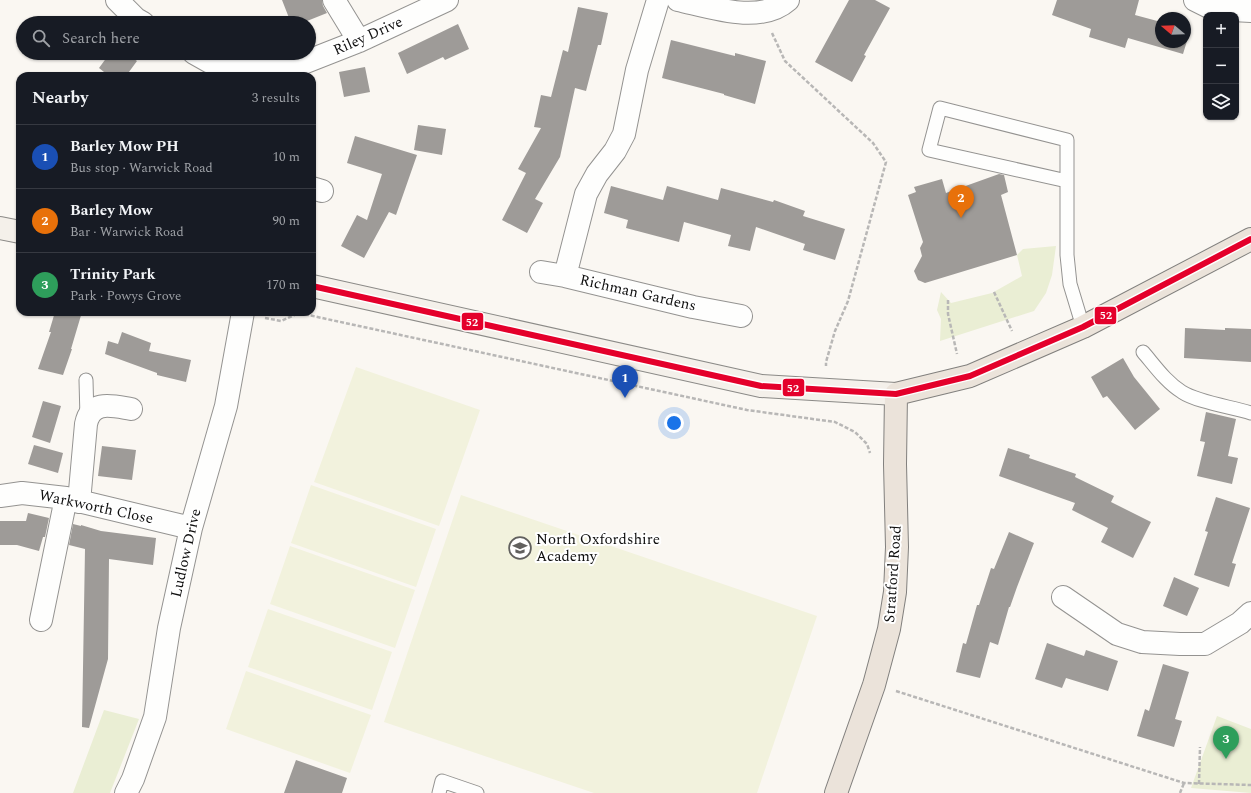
<!DOCTYPE html>
<meta charset="utf-8">
<style>
body{margin:0;font-family:Spectral,serif;background:#242831;color:#f1f3f6}
.controls{position:absolute;right:12px;top:12px;display:grid;overflow:hidden;border-radius:8px;box-shadow:0 1px 3px #0004}
.controls button{width:36px;height:36px;display:grid;place-items:center;padding:0;border:0;border-bottom:1px solid #363941;background:#171b24;color:#f1f3f6;font:20px sans-serif}
.compass{position:absolute;left:1155px;top:12px;width:36px;height:36px;border-radius:50%;background:#171b24;box-shadow:0 1px 3px #0004;rotate:289deg}
.you{position:absolute;left:674px;top:423px;width:14px;height:14px;margin:-10px;border:3px solid #fff;border-radius:50%;background:#1a73e8;box-shadow:0 0 0 6px #1a73e833}
.badge{display:grid;place-items:center;width:26px;height:26px;border-radius:50%;background:#b0b1b2;color:#fff;font-size:13px;font-weight:700}
.pin{position:absolute;translate:-50% -33px;filter:drop-shadow(0 1px 2px #0008)}
.pin::after{content:'';position:absolute;top:21px;width:14px;height:12px;background:inherit;clip-path:polygon(0 0,100% 0,50% 100%)}
.list{margin:0;padding:0;list-style:none}
h2{display:flex;justify-content:space-between;align-items:center;height:52px;margin:0;padding:0 16px;font-size:17px}
h2 small{font-size:13px;font-weight:400;color:#9ea1a6}
.list li{display:grid;grid-template-columns:26px 1fr auto;gap:12px;align-items:center;box-sizing:border-box;height:64px;padding:0 16px;border-top:1px solid #363941}
.list b{display:block;font-size:15px;white-space:nowrap}
.list p{margin:0;font-size:13px;white-space:nowrap;color:#9ea1a6}
.list em{font-size:13px;font-style:normal;color:#9ea1a6}
.icon{flex:none;width:22px;height:22px;fill:none;stroke:currentColor;stroke-width:2;stroke-linecap:round;stroke-linejoin:round}
.map{position:relative;flex:none;width:1251px;height:793px;overflow:hidden}
.search{position:absolute;background:#171b24;box-shadow:0 1px 3px #0004;left:16px;top:16px;width:300px;height:44px;display:flex;align-items:center;gap:10px;box-sizing:border-box;padding:0 14px;border-radius:22px;color:#9ea1a6;font-size:15px}
.panel{position:absolute;background:#171b24;box-shadow:0 1px 3px #0004;left:16px;top:72px;width:300px;height:244px;border-radius:12px}
.map>svg:first-child{display:block}
.green{fill:#eaeed4}
.pitch{fill:#f2f2dd}
.building{fill:#9e9b98}
.lines{fill:none;stroke-linecap:round;stroke-linejoin:round}
.lane-casing{stroke:#949391;stroke-width:15}
.street-casing{stroke:#949391;stroke-width:24}
.secondary-casing{stroke:#8b8a87;stroke-width:24}
.primary-casing{stroke:#82807e;stroke-width:24}
.path{stroke:#b8b7b6;stroke-width:2.5;stroke-dasharray:4 2;stroke-linecap:butt}
.lane{stroke:#fefefd;stroke-width:13}
.street{stroke:#fefefd;stroke-width:22}
.secondary{stroke:#f4f0ea;stroke-width:22}
.primary{stroke:#ebe3da;stroke-width:22}
.bus-1-casing{stroke:#fff;stroke-width:9}
.bus-1{stroke:#e4002b;stroke-width:6}
.labels{text-anchor:middle;dominant-baseline:central;stroke-width:4;stroke-linejoin:round;paint-order:stroke}
.street-label{font-size:15px;fill:#0e0e0e;stroke:#fff}
.poi-label{font-size:15px;fill:#0e0e0e;stroke:#fff;text-anchor:start}
.line-badge{stroke:#fff;stroke-width:1.5}
.badge-label{font-size:11px;text-anchor:middle;font-weight:bold;fill:#fff}
</style>
<div class="map">
<svg width="1251" height="793" viewBox="0 0 1251 793">
<rect width="100%" height="100%" fill="#faf7f2"/>
<!-- green -->
<path class="green" d="M1056,246l-4,29 -6,18 -12,18 -94,30 1,-22 -4,-9 4,-18 10,11 41,-10 30,-17 -5,-21 6,-6z
M104,710l35,9 -29,74h-37z
M1217,716l34,13v64l-60,-5z"/>
<!-- pitch -->
<path class="pitch" d="M356,367l124,43 -41,116 -125,-44z
M311,485l125,44 -20,58 -125,-44z
M461,495l356,121 -60,177h-163l-210,-71z
M290,546l125,44 -20,58 -125,-44z
M268,609l124,43 -20,58 -124,-43z
M246,671l125,44 -21,58 -124,-44z"/>
<!-- building -->
<path class="building" d="M282,0h40l1,6 4,7 -25,10h-11z
M849,0h26l15,8 -26,47 2,1 -14,26 -37,-20z
M1057,0h82l-4,15 26,7v20h24v-13l5,2 -7,23 -55,-16 -3,10 -36,-11 2,-8 -39,-14z
M578,7l30,6 -7,32h-3l-12,46 -11,-3 -15,69 -25,42 8,4 -16,30 -25,-13 24,-47 -8,-4 23,-41 -7,-1 7,-32 10,2 12,-47 5,2z
M458,24l11,25 -24,11 -2,-3 -36,17 -9,-21z
M671,40l64,16v-3l31,8 -11,43 -31,-9v-1l-62,-16z
M110,53h16l11,8 -11,15h-17l-10,-8z
M365,67l5,25 -26,5 -5,-25z
M418,125l28,4 -4,26 -28,-5z
M355,136l62,19 -21,60 -7,-3 -25,46 -23,-12 16,-31 10,5 15,-46 -35,-11z
M999,174l5,1 4,17 -7,3 16,60 -92,28 -7,-3 -4,-9 8,-15 -2,-8 3,-6 -15,-47 8,-3 -2,-5 28,-8 4,14z
M611,186l52,14 4,-14 51,14 3,-12 52,14 1,-2 31,11 -2,5 42,13 -10,31 -32,-10 2,-6 -49,-17 -6,24 -22,-5 3,-11 -47,-13 -5,20 -53,-14 2,-8 -24,-7z
M55,312h27l-11,37h1l-9,26 -25,-6 13,-37h-2z
M1185,328l40,2v-2l26,1v33l-67,-4z
M122,332l29,11 -2,8 42,9 -5,22 -29,-7v-2l-52,-19 3,-13 10,3z
M1123,358l11,19 26,32 -25,21 -28,-34 -4,2 -12,-21z
M43,401l18,5 -11,37 -18,-6z
M1206,412l30,7 -8,37 10,2 -6,26 -35,-8 8,-34 -5,-1z
M34,445l29,8 -5,20 -30,-9z
M102,446l34,4 -4,30 -34,-4z
M1008,448l22,7 -1,3 47,16 -1,3 39,19 -3,6 40,20 -18,36 -32,-16 7,-14 -36,-18 3,-7 -76,-27z
M1216,497l34,11 -18,55 4,1 -7,23 -35,-12 14,-43 -3,-1z
M28,513l21,5 -4,19h-2l-4,14 -22,-6h-17v-24h26z
M73,524l8,2v-1l20,6 55,7 -3,27 -44,-6 -1,100 -19,69 -7,-1 3,-178 -16,-4z
M1009,532l25,11 -17,44 -7,20h-1l-11,38 -8,-3 -10,36 -24,-6 7,-29 3,1 11,-39h2l12,-37 3,1z
M1174,577l25,11 -12,28 -24,-10z
M1047,643l37,13 2,-6 32,11 -10,30 -42,-13 -4,10 -27,-9z
M1163,664l26,8 -14,47 7,2 -8,26 -37,-11 8,-27 4,2z
M296,760l51,18 -5,15h-58z"/>
<g class="lines">
<!-- lane casing -->
<g class="lane-casing">
<path id="lane" d="M1067,181l-138,-31 11,-42 127,32v115l3,29 13,43
M1143,352c12,14 23,30 39,40 15,10 50,15 69,21
M86,380l1,38
M439,793l3,-12 35,12"/>
</g>
<!-- street casing -->
<g class="street-casing">
<path id="street" d="M117,0l19,19 7,4
M334,0l25,41
M658,0l-21,70 -13,64 -9,17 -18,23 -11,20 -21,82 128,31 48,9
M678,0c32,7 82,25 110,0
M1195,0l18,9 38,2
M194,53l16,9 54,7 34,-4 61,-24 88,-41
M312,188l10,3
M541,272l24,4
M0,496l22,-3 44,5 125,30
M79,502l7,-78c5,-25 27,-18 45,-15
M1063,597l54,37 25,8 38,2h25l35,-21 11,-10
M41,620l25,-122
M126,793l7,-14 22,-62 14,-89 22,-100 35,-122 17,-94"/>
</g>
<!-- secondary casing -->
<g class="secondary-casing">
<path id="secondary" d="M0,228l20,4
M312,286l449,100 135,8"/>
</g>
<!-- primary casing -->
<g class="primary-casing">
<path id="primary" d="M836,793l38,-108 15,-56 6,-37 2,-45 -2,-83 1,-70 74,-18 113,-49 168,-88"/>
</g>
<!-- path -->
<path class="path" d="M772,33l13,28 88,82 13,19 -38,139 -13,30 -9,31v4
M994,292l18,39
M948,300v14l9,40
M265,318l16,3 18,-8 448,97 88,12 20,10 12,12 3,9
M896,691l288,92 67,2
M1199,784l1,-37
M1180,793l4,-10"/>
<!-- lane -->
<use href="#lane" class="lane"/>
<!-- street -->
<use href="#street" class="street"/>
<!-- secondary -->
<use href="#secondary" class="secondary"/>
<!-- primary -->
<use href="#primary" class="primary"/>
<!-- bus-1 casing -->
<g class="bus-1-casing">
<path id="bus-1" d="M312,286l449,100 135,8 74,-18 113,-49 168,-88"/>
</g>
<!-- bus-1 -->
<use href="#bus-1" class="bus-1"/>
</g>
<!-- icons -->
<defs>
<g id="school-ring" transform="scale(1.15)"><circle r="9.5" fill="#fff" stroke="#61605e" stroke-width="1.5"/><path d="M0-5L7-2L0 1L-7-2ZM-4 1L0 2.5L4 1V4Q0 6-4 4Z" fill="#61605e"/></g>
</defs>
<g fill-rule="evenodd">
<use href="#school-ring" x="520" y="548"/>
</g>
<g class="labels">
<!-- street labels -->
<g class="street-label">
<text transform="translate(368 36) rotate(-24)">Riley Drive</text>
<text transform="translate(638 293) rotate(13)">Richman Gardens</text>
<text transform="translate(96 507) rotate(12)">Warkworth Close</text>
<text transform="translate(186 553) rotate(-77)">Ludlow Drive</text>
<text transform="translate(893 574) rotate(-86)">Stratford Road</text>
</g>
<!-- poi labels -->
<g class="poi-label">
<text x="536" y="539">North Oxfordshire<tspan x="536" dy="17">Academy</tspan></text>
</g>
</g>
<g class="line-badge">
<rect x="1094" y="306" width="23" height="19" rx="4" fill="#e4002b"/>
<rect x="461" y="312" width="23" height="19" rx="4" fill="#e4002b"/>
<rect x="782" y="378" width="23" height="19" rx="4" fill="#e4002b"/>
</g>
<g class="badge-label">
<text x="1106" y="319">52</text>
<text x="472" y="326">52</text>
<text x="793" y="392">52</text>
</g>
</svg>
<div class="controls">
<button>+</button>
<button>−</button>
<button><svg class="icon" aria-label="layers" viewBox="0 0 24 24"><path d="M12 4l9 5-9 5-9-5zM3 14l9 5 9-5"/></svg></button>
</div>
<svg class="compass" viewBox="-18 -18 36 36"><path d="M0-13l5 13h-10z" fill="#e53935"/><path d="M0 13l5-13h-10z" fill="#9ea1a6"/></svg>
<div class="you"></div>
<div class="pin badge" style="left:625px;top:398px;background:#1a4fb4">1</div>
<div class="pin badge" style="left:961px;top:218px;background:#e8710a">2</div>
<div class="pin badge" style="left:1226px;top:759px;background:#2e9e5b">3</div>
<div class="search"><svg class="icon" aria-label="search" viewBox="0 0 24 24"><circle cx="10" cy="10" r="6"/><path d="M15 15l6 6"/></svg>Search here</div>
<section class="panel">
<h2>Nearby<small>3 results</small></h2>
<ul class="list">
<li><span class="badge" style="background:#1a4fb4">1</span><div><b>Barley Mow PH</b><p>Bus stop · Warwick Road</p></div><em>10 m</em></li>
<li><span class="badge" style="background:#e8710a">2</span><div><b>Barley Mow</b><p>Bar · Warwick Road</p></div><em>90 m</em></li>
<li><span class="badge" style="background:#2e9e5b">3</span><div><b>Trinity Park</b><p>Park · Powys Grove</p></div><em>170 m</em></li>
</ul>
</section>
</div>
